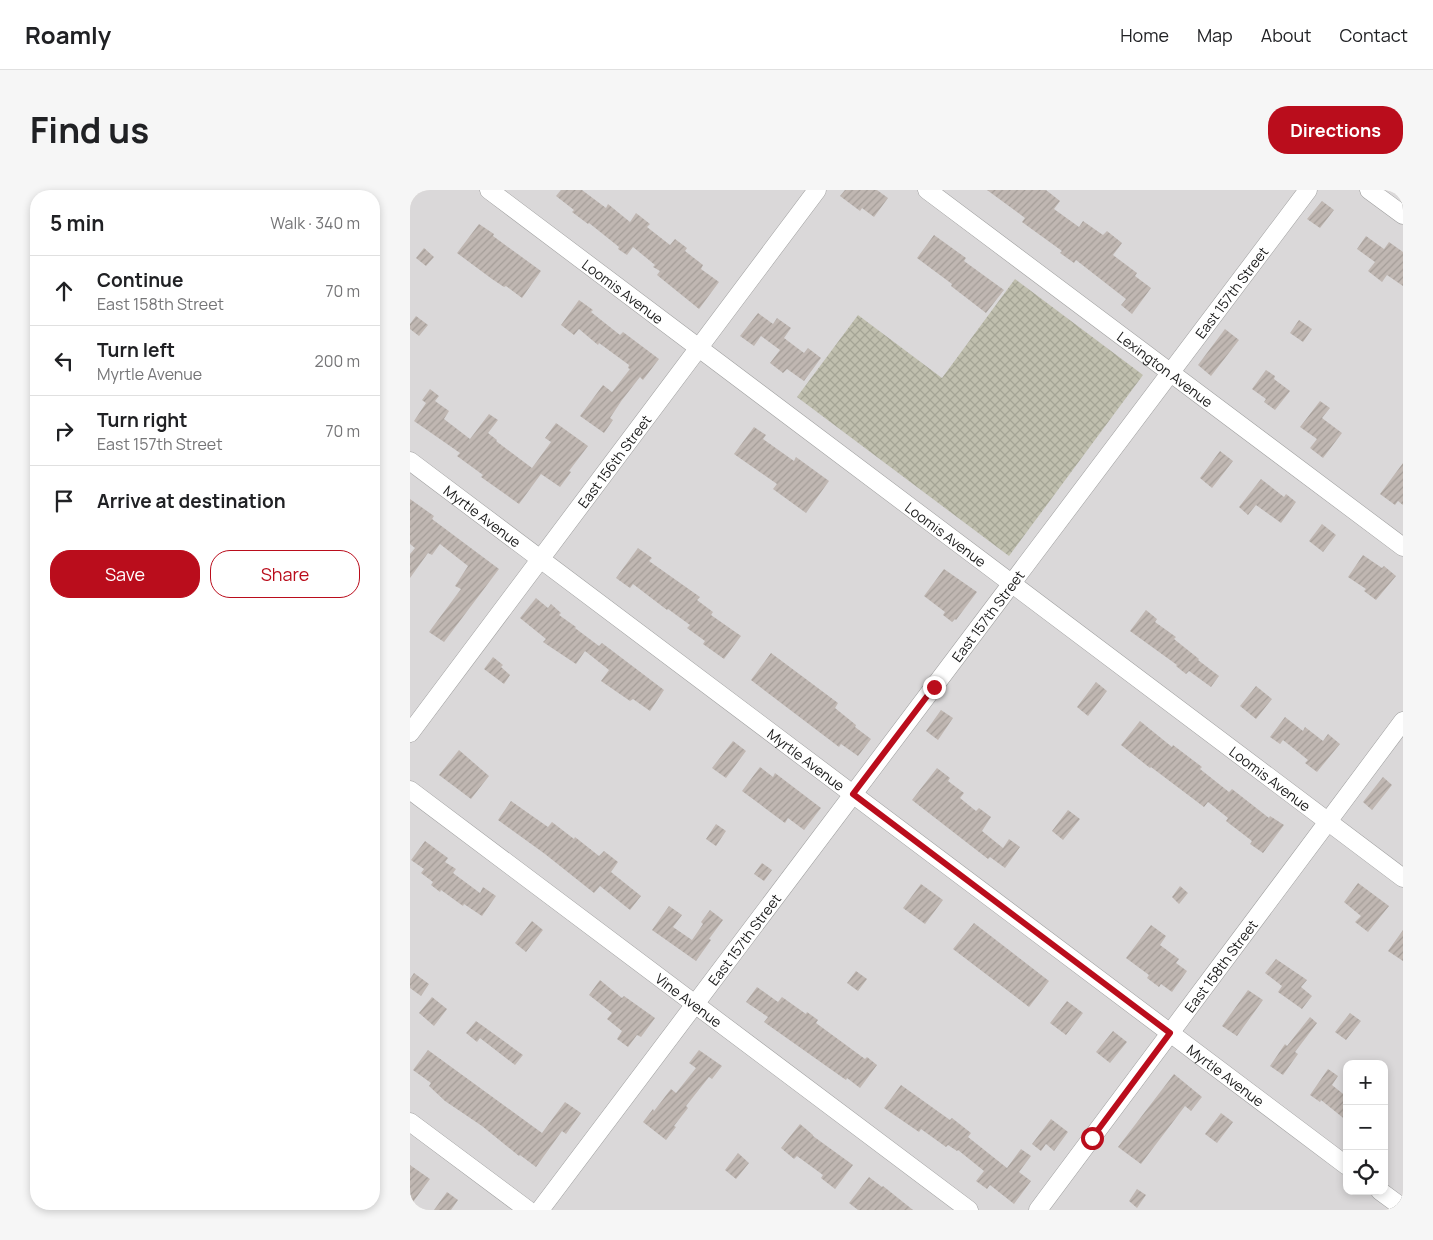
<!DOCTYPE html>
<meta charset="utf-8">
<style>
body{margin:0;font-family:Manrope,sans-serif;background:#f6f6f6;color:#202124}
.controls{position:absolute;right:15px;bottom:15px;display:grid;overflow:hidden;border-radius:10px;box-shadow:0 2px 8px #0003}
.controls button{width:45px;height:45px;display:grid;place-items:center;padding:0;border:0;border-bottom:1px solid #e0e0e0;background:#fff;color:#202124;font:25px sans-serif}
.stop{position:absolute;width:15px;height:15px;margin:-11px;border:4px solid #ba0d1c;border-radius:50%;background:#fff}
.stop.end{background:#ba0d1c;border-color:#fff;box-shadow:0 1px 5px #0008}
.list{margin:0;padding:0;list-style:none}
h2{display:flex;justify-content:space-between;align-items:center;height:65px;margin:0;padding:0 20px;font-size:21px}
h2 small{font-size:16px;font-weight:400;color:#757577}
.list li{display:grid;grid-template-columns:32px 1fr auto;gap:15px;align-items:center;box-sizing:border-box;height:70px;padding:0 20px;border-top:1px solid #e0e0e0}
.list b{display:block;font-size:19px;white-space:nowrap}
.list p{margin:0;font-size:16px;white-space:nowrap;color:#757577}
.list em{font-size:16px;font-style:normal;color:#757577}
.actions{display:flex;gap:10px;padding:15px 20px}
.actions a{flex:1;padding:11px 0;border:1px solid #ba0d1c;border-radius:20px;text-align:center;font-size:18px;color:#ba0d1c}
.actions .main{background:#ba0d1c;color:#fff}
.icon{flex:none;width:28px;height:28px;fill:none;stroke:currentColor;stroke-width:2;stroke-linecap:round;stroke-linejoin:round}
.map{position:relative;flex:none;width:993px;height:1020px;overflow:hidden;border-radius:20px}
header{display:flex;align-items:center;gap:30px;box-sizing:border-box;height:70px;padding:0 25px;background:#fff;border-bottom:1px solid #e0e0e0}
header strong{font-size:24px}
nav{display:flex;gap:28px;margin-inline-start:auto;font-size:18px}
.intro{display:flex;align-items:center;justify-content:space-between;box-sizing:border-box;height:120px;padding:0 30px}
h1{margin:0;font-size:35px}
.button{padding:12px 22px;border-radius:20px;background:#ba0d1c;color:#fff;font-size:18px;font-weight:700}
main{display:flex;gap:30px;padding:0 30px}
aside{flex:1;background:#fff;border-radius:20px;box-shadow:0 2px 8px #0003}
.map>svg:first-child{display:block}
.residential{fill:#dad8d9;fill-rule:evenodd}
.construction{fill:url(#construction-cross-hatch)}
.building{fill:url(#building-hatch)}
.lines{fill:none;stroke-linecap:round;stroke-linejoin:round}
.minor-casing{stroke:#9f9f9f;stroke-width:19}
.minor{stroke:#fff;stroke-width:18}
.route{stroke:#ba0d1c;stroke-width:6}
.labels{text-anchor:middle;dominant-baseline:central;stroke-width:4;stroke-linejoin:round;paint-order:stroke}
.street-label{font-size:14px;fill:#1b1b1b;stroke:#fff}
</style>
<header>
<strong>Roamly</strong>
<nav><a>Home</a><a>Map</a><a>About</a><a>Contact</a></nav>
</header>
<div class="intro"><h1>Find us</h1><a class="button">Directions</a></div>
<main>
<aside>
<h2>5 min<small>Walk · 340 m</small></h2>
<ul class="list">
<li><svg class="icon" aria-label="ahead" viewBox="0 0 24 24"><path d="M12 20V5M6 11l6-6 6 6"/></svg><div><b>Continue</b><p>East 158th Street</p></div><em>70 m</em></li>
<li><svg class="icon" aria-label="left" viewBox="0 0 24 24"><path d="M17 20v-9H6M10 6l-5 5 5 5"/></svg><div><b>Turn left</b><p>Myrtle Avenue</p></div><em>200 m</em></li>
<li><svg class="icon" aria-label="right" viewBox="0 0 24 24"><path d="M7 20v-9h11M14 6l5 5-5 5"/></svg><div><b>Turn right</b><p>East 157th Street</p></div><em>70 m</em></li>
<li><svg class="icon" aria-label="arrive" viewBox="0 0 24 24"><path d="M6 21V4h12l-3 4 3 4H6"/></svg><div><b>Arrive at destination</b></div></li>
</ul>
<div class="actions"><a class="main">Save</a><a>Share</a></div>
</aside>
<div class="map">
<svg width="993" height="1020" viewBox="0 0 993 1020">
<defs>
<pattern id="construction-cross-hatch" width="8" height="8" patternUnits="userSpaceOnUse" patternTransform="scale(1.25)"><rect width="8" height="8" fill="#c0bfae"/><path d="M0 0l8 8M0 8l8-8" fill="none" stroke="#a4a495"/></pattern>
<pattern id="building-hatch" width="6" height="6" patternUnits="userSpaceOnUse" patternTransform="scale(1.25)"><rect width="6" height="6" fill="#c0b7b2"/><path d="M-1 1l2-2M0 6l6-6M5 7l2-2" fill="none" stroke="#a49d98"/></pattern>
</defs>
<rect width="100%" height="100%" fill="#ece8e2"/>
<!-- residential -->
<path class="residential" d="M0,0h993v1020h-993zM937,874h37v127h-37z"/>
<!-- construction -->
<path class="construction" d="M605,89l128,96 -134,181 -212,-159 61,-82 84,63z"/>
<!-- building -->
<path class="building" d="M151,0h21l24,18 2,-4 22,18 6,-9 14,11 -3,3 23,18 5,-6 12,9 -2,3 18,14 -2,4 18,13 -20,27 -42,-34 3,-4 -7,-4 2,-2 -22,-18 -6,8 -9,-6 1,-2 -30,-24 -1,1 -16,-12 2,-2 -18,-14z
M435,0h32l11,8 -14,19 -12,-9 -2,3 -20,-15z
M577,0h59l14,11 -6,8 25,18 4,-6 20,14 4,-4 15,12 -9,12 24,18 -2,3 16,12 -19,26 -11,-9 5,-6 -50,-39 -2,3 -14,-10 2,-2 -40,-29 3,-4z
M912,11l12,9 -14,18 -13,-9z
M69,34l15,10 -1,2 48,35 -19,27 -16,-12 -2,1 -12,-8 -35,-26z
M524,45l32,23 -2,3 40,29 -18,23 -35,-27 1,-2 -35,-26z
M956,46l18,13 5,-7 14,10v34l-16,-11 -5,7 -14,-11 7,-9 -18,-13z
M14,58l10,9 -8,9 -10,-8z
M169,110l14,10 -2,2 29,23 3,-3 36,27 -16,21 -3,-3 -18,23 -12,18 3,2 -9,13 -24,-17 23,-31 9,7 18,-23 -2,-1 1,-3 -30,-22 -1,2 -19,-16 -5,6 -13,-10z
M348,123l15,11 4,-6 14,10 -7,10 20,15 4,-5 13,10 -17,23 -17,-12 -4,4 -13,-10 10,-13 -19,-14 -7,10 -14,-10z
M6,126l12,9 -9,11 -9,-7v-5z
M889,130l13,9 -9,13 -13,-9z
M815,139l14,11 -28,36 -13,-11z
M856,180l9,6 -1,3 16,12 -15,19 -11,-8 2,-3 -14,-10z
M20,199l9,7 -4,5 14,10 -5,8 26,20 19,-25 9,6 -10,13 9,7 -1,1 36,27 19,-26 -6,-4 11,-15 32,23 -19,25 2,1 -11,15 -19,-13 -22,30 -38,-27 2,-2 -26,-19 3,-3 -46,-32 12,-18 -4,-3z
M910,211l10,7 -8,10 20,15 -19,25 -13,-10 7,-9 -17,-12z
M344,237l12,8 -3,4 31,22 2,-4 33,24 -23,32 -33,-24 4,-5 -43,-30z
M810,261l13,10 -21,27 -12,-10z
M993,273v42l-5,-4 -3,4 -15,-11z
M851,289l23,18 2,-3 10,8 -15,21 -25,-18 -8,10 -9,-8z
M0,309l24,17 -2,3 67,50 -55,73 -15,-10 32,-43 -6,-3 13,-20 -28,-22 -8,11 -4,-2 -18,25v-24l5,-6 -5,-4z
M912,334l14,11 -13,17 -14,-11z
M228,358l14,10 -3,3 51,36 -3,3 16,12 -2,3 30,21 -17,23 -21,-15 2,-3 -18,-13 3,-3 -22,-16 -1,1 -34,-26 -3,4 -14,-10z
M953,365l19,13 2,-2 12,10 -20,24 -12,-9 2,-2 -18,-12z
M534,379l33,23 -21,28 -1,-1 -3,3 -9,-7 2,-3 -21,-16z
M126,408l12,10 3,-4 10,9 -2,2 17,12 -1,1 24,18 3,-3 62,47 -14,21 -17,-12 -3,2 -29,-20 8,-11 -24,-19 -9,13 -33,-22 3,-3 -26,-21z
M736,420l11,9 -2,3 21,15 -2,2 25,20 -1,1 21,16 -8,11 -22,-16 -3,3 -10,-8 1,-1 -47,-34z
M361,463l67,50 -3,5 21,17 -1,2 16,12 -13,17 -17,-12 -2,3 -88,-67z
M83,467l10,8 -2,2 9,8 -6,9 -20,-15z
M686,492l11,9 -19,25 -11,-9z
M846,496l16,13 -16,20 -16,-13z
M531,520l12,8 -15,22 -12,-9z
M875,527l18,14 2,-4 18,14 5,-7 12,10 -23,28 -12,-9 3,-3 -25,-20 -3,4 -10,-7z
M730,531l32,26 1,-2 29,22 -2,2 29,23 3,-3 37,29 1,-2 14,9 -21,28 -13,-9 2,-3 -26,-20 2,-3 -20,-16 -4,5 -53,-40 -1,1 -29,-23z
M323,551l13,10 -20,27 -14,-10z
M49,560l30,26 -18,23 -32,-24z
M350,577l13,10 2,-4 46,35 -17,22 -16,-12 -3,5 -43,-32z
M527,578l13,10 -2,3 16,12 -4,5 16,13 3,-3 12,9 -9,14 21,17 6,-9 11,8 -15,21 -15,-11 -2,2 -76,-59z
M973,587l9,8 -20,25 -9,-8z
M101,611l37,26 4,-5 22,17 1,-2 24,19 5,-5 14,11 -7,10 30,24 -11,14 -30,-24 -6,7 -49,-39 -47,-34z
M658,620l12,9 -17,21 -11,-9z
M306,634l10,7 -10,15 -10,-7z
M15,651l23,17 -3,4 11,7 -3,4 27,20 3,-6 13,9 -14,20 -18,-12 -1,2 -22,-16 -1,2 -9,-7 2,-3 -12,-9 3,-4 -13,-9z
M352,673l10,7 -8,11 -10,-7z
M948,693l31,23 -21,26 -13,-10 6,-6 -17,-14z
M511,694l22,16 -18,24 -22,-16z
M770,696l8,7 -9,11 -7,-7z
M259,716l13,9 -9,12 19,13 11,-16 -2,-2 9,-12 13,10 -14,19 2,1 -15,21 -44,-31z
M122,731l11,9 -17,22 -11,-9z
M564,733l75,58 -20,26 -76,-58z
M741,735l15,11 -6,9 19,14 -3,4 11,8 -15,21 -11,-8 -2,3 -12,-9 2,-3 -23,-17z
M993,740v31l-15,-10z
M866,769l31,21 -6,7 11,9 -10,13 -24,-17 4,-6 -17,-13z
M446,781l11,8 -9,12 -11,-8z
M4,783l15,11 -8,12 -11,-8v-9z
M190,790l22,18 2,-2 31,22 -14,19 -4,-2 -9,12 -11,-8 5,-8 -15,-12 5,-6 -23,-18z
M347,797l21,15 4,-5 24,17 1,-2 11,8 -2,3 49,36 2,-2 10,8 -17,23 -13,-10 -1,2 -82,-58 4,-5 -22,-15z
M838,800l15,10 -26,36 -15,-10z
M22,807l15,12 -13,17 -15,-13z
M657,811l16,12 -17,22 -16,-12z
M940,823l11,8 -15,19 -11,-8z
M900,827l7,6 -22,29 3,2 -15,21 -13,-9 15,-22 2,2z
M66,831l47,34 -8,10 -35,-27 -3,4 -11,-9z
M703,841l14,11 -17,21 -14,-11z
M18,860l114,83 23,-31 16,11 -15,21 -4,-3 -26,36 -16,-12 -1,1 -37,-30 -37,-25 -16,-15 2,-3 -18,-13z
M289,860l23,16 -10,13 -3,-2 -23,29 2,2 -14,18 2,1 -10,13 -23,-18 10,-13 1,2 17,-22 5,4 20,-25 -7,-5z
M918,879l10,7 -6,9 15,12v24l-26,-21 -1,2 -10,-7z
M764,884l28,23 -11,14 -6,-5 -44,58 -23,-17z
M491,895l49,35 2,-2 19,15 -3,4 39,31 14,-19 10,7 -12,16 12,9 -17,23 -24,-19 -3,4 -11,-8 8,-10 -26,-21 -1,1 -9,-6 -2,2 -25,-18 -2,3 -35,-24z
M811,923l12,9 -16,21 -12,-9z
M641,929l17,13 -14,19 -8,-7 -5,7 -9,-7z
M390,934l13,11v1l40,29 -18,24 -14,-11 2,-3 -26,-19 -3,3 -13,-11z
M328,963l11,10 -13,16 -11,-9z
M0,975l20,14 -20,27z
M459,987l13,10 1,-1 30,24h-55l-9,-7z
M727,999l9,6 -9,13 -8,-7z
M37,1002l11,8 -7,10h-17z"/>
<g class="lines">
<!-- minor casing -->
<g class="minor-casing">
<g id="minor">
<path id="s1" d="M79,0l914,688"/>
<path id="s2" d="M517,0l476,357"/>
<path d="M959,0l34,25"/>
<path id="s3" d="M0,271l937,705"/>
<path id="s4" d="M0,543l407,-543"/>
<path id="s5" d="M0,600l559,420"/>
<path d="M0,932l118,88"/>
<path d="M970,1001l23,17"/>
<path id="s6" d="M130,1020l768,-1020"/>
<path id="s7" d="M628,1020l365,-489"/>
</g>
</g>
<!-- minor -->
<use href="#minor" class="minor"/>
</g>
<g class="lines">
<!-- route -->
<path class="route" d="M524,497l-81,107 317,239 -78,105"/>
</g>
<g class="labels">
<!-- street labels -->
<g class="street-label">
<text stroke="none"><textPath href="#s1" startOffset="168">Loomis Avenue</textPath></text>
<text stroke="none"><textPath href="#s6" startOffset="1149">East 157th Street</textPath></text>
<text stroke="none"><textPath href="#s2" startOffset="298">Lexington Avenue</textPath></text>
<text stroke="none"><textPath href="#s4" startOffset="340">East 156th Street</textPath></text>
<text stroke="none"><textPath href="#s3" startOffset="91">Myrtle Avenue</textPath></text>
<text stroke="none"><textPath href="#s1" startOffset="572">Loomis Avenue</textPath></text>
<text stroke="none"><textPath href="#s6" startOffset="744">East 157th Street</textPath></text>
<text stroke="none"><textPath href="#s3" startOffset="496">Myrtle Avenue</textPath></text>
<text stroke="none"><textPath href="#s1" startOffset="978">Loomis Avenue</textPath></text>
<text stroke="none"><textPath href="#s6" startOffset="339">East 157th Street</textPath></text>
<text stroke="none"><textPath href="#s7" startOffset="305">East 158th Street</textPath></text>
<text stroke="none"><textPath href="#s5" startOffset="349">Vine Avenue</textPath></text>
<text stroke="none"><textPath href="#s3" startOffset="1021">Myrtle Avenue</textPath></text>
</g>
</g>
</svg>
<div class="controls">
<button>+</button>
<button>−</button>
<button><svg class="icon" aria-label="locate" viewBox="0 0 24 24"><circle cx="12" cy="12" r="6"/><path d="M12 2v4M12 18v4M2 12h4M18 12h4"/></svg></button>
</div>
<div class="stop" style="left:682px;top:948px"></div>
<div class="stop end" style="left:524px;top:497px"></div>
</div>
</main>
